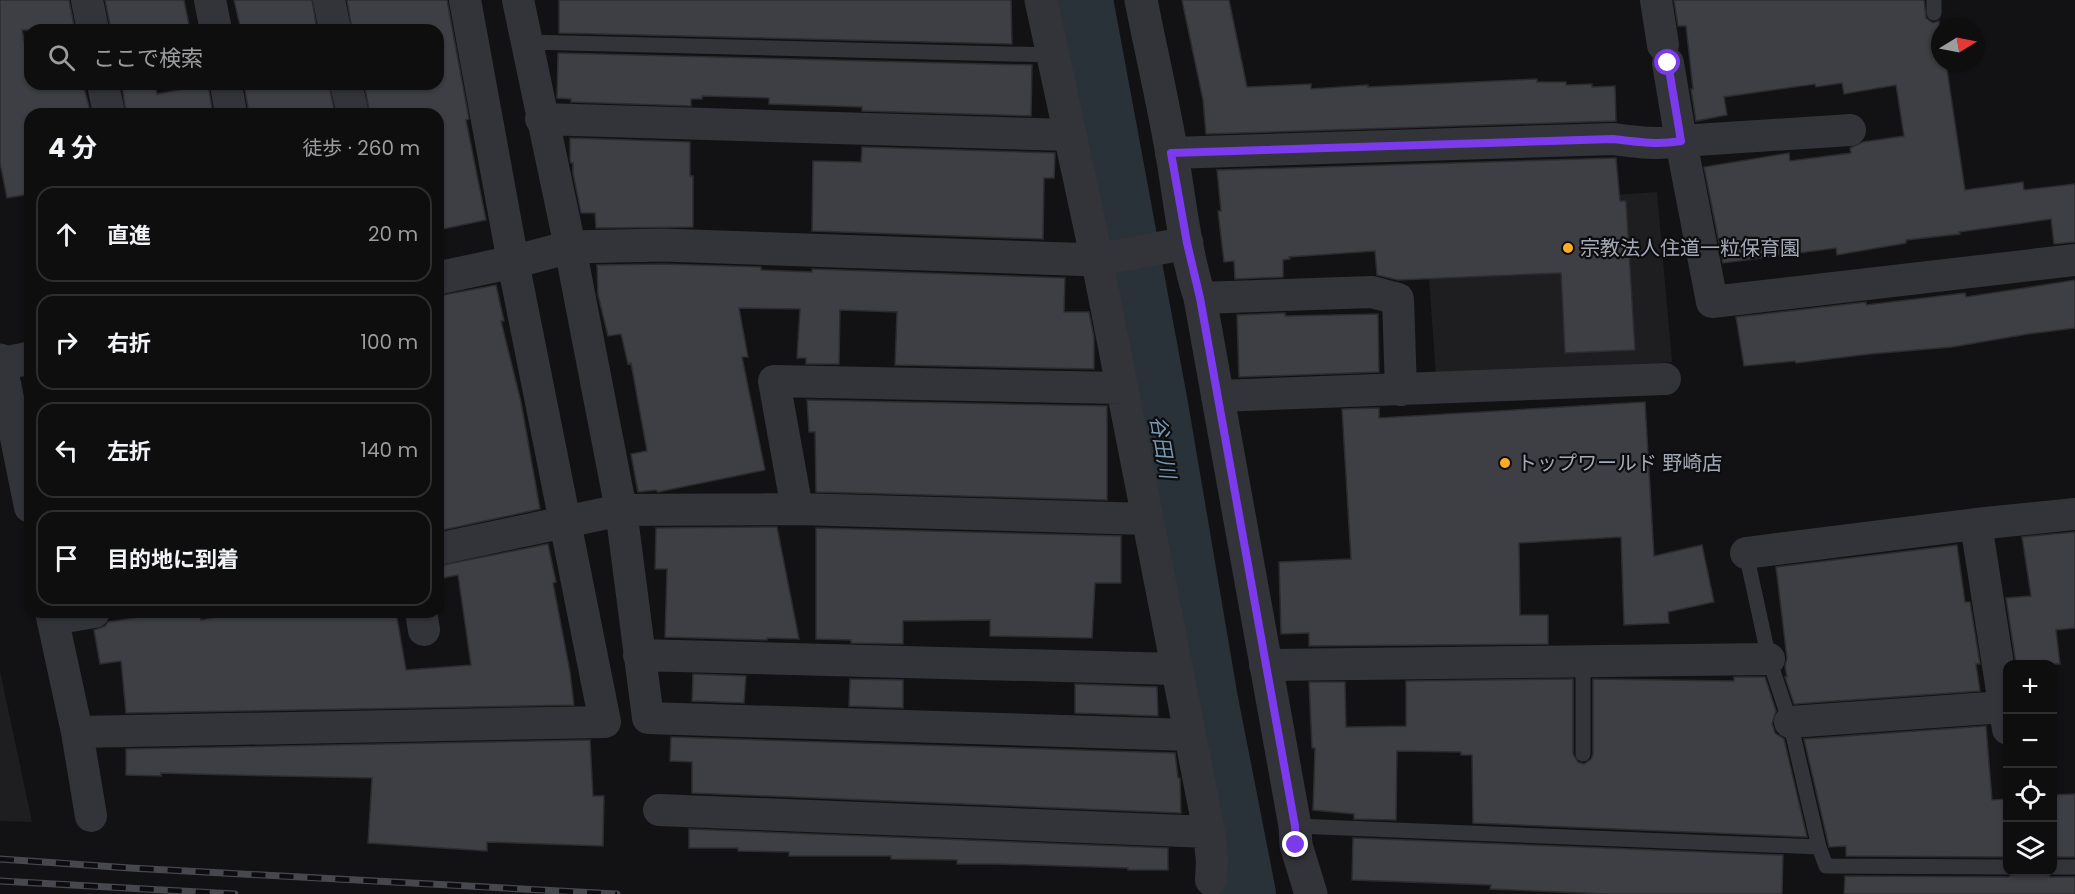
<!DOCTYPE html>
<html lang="ja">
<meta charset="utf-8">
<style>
body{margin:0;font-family:Poppins,"Noto Sans JP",sans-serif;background:#1c1c1d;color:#f1f3f6}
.controls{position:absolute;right:18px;bottom:18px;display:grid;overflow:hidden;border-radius:12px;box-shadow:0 2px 4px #0004}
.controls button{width:54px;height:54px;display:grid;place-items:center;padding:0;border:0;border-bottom:2px solid #2e2e2f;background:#0e0e0f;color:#f1f3f6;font:30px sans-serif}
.compass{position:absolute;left:1931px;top:18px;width:54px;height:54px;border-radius:50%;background:#0e0e0f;box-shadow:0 2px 4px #0004;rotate:80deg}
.stop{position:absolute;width:18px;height:18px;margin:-14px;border:4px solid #7c3aed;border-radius:50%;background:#fff}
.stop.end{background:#7c3aed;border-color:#fff;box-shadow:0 2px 6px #0008}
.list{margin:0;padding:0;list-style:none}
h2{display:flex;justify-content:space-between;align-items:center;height:78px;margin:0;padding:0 24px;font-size:26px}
h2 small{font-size:20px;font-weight:400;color:#9b9c9e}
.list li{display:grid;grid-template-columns:39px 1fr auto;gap:18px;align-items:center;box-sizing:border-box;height:96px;margin:0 12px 12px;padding:0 12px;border:2px solid #2e2e2f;border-radius:18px}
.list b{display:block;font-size:22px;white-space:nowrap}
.list em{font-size:20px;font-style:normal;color:#9b9c9e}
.icon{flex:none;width:33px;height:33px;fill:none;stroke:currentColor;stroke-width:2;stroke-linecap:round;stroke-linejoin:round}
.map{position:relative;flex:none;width:2075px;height:894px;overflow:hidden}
.search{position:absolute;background:#0e0e0f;box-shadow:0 2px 4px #0004;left:24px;top:24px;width:420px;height:66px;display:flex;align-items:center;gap:15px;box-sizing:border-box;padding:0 21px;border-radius:18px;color:#9b9c9e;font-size:22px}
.panel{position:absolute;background:#0e0e0f;box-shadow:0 2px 4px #0004;left:24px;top:108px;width:420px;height:510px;border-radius:18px}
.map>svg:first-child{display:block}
.built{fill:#1e1e21}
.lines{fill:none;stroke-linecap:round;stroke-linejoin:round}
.river{stroke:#283238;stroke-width:60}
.building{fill:#3e3f44;stroke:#2c2c30;stroke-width:1.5}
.service{stroke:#333439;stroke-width:15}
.minor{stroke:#333439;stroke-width:32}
.tertiary{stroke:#333439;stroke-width:33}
.rail-casing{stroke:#46484e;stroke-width:7}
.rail{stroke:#0d0d0f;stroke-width:4.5;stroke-dasharray:14;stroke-linecap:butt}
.route{stroke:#7c3aed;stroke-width:8}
.poi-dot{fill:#fdad21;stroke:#0d0d0f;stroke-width:2}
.labels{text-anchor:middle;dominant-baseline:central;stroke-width:4.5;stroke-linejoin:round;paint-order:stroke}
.poi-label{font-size:20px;fill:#a3a9b6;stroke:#0d0d0f;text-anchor:start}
.water-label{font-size:21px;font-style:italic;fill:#7799b3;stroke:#0d0d0f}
</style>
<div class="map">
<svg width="2075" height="894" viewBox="0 0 2075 894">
<rect width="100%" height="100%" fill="#121214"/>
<!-- built -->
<path class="built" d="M1657,192l15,170 -236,14 -12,-168z
M0,671l32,151 -32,-1z"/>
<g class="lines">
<!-- river -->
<path class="river" d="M1083,0l75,405 50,295 38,194"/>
</g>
<!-- building -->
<path class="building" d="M0,0h69l6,30h-53l8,41v13h53l8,30h-61v80l-23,4 -7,-35z
M105,0h79l6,30h-79z
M234,0h78l5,30h-76z
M347,0h100l22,119 -3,1 20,100 -48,10v-116h-68l-6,-30h74v-54h-86z
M559,0h452l1,44 -453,-11z
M1182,0h47l18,87 64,-3v5l57,-4v2l169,-8v3h29v3l26,-1v3l23,-1 1,35 -410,13 -3,-34z
M1674,0h250l2,18 7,5 6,-2 1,42h6l19,127 58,-8 1,8 51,-6v58l-21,2 -3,-25 -92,13 1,2 -54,6v3l-69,12 -1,-7 -113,15 -19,-96 85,-14 1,8 61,-8 -1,-5 13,-6 41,-6 -8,-51 -52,9 -2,-11 -26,4 -1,-3 -91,13 3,18 -31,6 -5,-32h2l-7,-63h-8z
M558,53l474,12 -1,51 -169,-5v-4l-93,-3v-6l-67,-2v3h-11v7l-120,-4v-3l-14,-1z
M155,84l2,10 51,-10 5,30h-87l-4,-29z
M244,84h85l6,30h-86z
M570,138l120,4v34h3v51l-97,1 -1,-15h-14l-8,-40v-10h-2l-1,-4z
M862,147l193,6 -1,25h-10l-1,61 -231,-8 1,-70 48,1z
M1616,158l4,43h6l9,149 -70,3 -4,-80 -163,7 -21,-5 -2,-24 -86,6 1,2 -7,1v17l-48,2 -1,-18 -10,1 -6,-51h3l-4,-41z
M663,264l98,3v3l51,2v-3l253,9 -1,34h25l5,25v32l-199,-4 2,-53 -57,-2 -1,54h-33v-6h-9l3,-49 -61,-1 9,49h-6l23,113 -107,22 -2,-2 -18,2 -7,-38 16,-3 -16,-88 -3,1 -7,-30 -13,2 -10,-41 -1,-30z
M2075,280v48l-47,6 -76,13 -82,7 -74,9 -1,-2 -51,5 -8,-49 130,-15v3l99,-12 1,4z
M496,285l8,36h-3l20,81 19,107 -102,22v-235z
M1285,313v3l93,-2 1,58 -140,5 -2,-62z
M807,400l300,6v94l-291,-8 -1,-60h-6z
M1645,402l9,154 48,-11 12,57 -46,10 1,11 -45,2 -3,-88 -102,6 1,72h28v29l-239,2v-13l-28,1 -2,-72 72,-3 -9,-150 37,-1v10z
M777,527l22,112 -32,-1v2l-102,-3 2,-68h-12l1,-41z
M816,528l305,8v47h-26l-3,55 -102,-2v-16l-87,1v23l-52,-1v-3l-35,-1z
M2075,532v96l-19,2 4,34h-44l-10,-66 25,-2 -9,-59z
M548,544l8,38 -3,1 17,89 4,33 -448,8 -5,-52 -21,3 -6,-34 11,-4 3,-4 63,-10h29l1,8 46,-8h149l10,58 65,-5 -13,-90 -20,4v-13z
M1957,545l8,57h5l10,62h-4l4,27 -186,13 -9,-27h2l-2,-11 2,-8 -11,-91z
M693,674l53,2 -2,27 -52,-2z
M1734,677h31l11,34 -4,13 3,9 9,6 23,98 -334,-14 -1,-68h-11v-3l-64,-1 -1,69 -42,-1v-5l-41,-4 2,-62h-3l-3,-66h36l1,45 60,-1v-45l167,-2v75l5,8 6,2 7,-5 2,-5v-75l141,2z
M850,679l53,1v28l-54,-2z
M1075,684l82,3 1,29 -83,-3z
M1986,726l6,74 15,-1v58l-161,-1v-10l-17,1 -25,-108z
M671,737l504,16 3,25h2l1,35 -489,-20v-31l-22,-1z
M590,740l3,56h11l-1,50 -116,-4v9l-119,-8 4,-65 -180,-4 -31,-1v3l-35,-1v-26z
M2075,794v63h-23v-62z
M689,829l479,19v22h-40v-2l-131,-4h-40v-4l-66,-1v-3h-102v-4l-51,-1v-3h-49z
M1353,838l430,17 -1,39h-176l-116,-5 1,-4 -139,-5z
M2017,872h26l8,5h24v17h-231l1,-18 163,1z"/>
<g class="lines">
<!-- service -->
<path class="service" d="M1934,0v13
M526,42l527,13
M1746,553l23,106 21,63 29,125 7,19 182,1
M1583,661v93
M1295,826l524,21
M2052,867h23"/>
<!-- minor -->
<path class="minor" d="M87,0l6,30
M210,0l6,30
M329,0l6,30
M518,0l52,247 51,263 27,208 542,17
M1656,0l7,45
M1668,63l13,78 31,161 363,-42
M103,84l6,30
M226,84l5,30
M346,84l7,30
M541,119l528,16
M1171,153l442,-14c24,3 44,6 68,2l169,-11
M1097,260l112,572 3,29 -1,19
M1200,298l172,-6 26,7 3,91
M1,364l29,143
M1217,396l448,-17
M797,509l-23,-128 347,7
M1976,524l32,205
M438,549l183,-39 176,-1 351,10
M1746,553l230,-29 99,-10
M51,612l26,120 528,-10 -92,-460 -48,-262
M421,612l3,18
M53,619l41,-7
M639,655l537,14
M1265,665l504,-6
M1790,722l214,-15
M77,732l14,84
M659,810l550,22"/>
<!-- tertiary -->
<path class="tertiary" d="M1041,0l56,260
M1141,0c10,51 22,102 31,154 8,48 13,98 28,144l95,528 1,19 15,49
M438,278l75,-16 57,-15 93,-2 434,15 90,-17
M0,360l1,4 29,-6"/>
<!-- rail casing -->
<g class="rail-casing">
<path id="rail" d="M0,859l130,9 487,26
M0,881l235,13"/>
</g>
<!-- rail -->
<use href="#rail" class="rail"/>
</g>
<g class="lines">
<!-- route -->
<path class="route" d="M1296,845l-1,-19 -95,-528 -13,-55 -16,-90 442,-14c24,3 44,6 68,2l-13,-78"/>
</g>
<!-- markers -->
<g class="poi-dot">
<circle cx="1568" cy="248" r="6"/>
<circle cx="1505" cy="463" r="6"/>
</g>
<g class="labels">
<!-- poi labels -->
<g class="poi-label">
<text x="1580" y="248">宗教法人住道一粒保育園</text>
<text x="1517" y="463">トップワールド 野崎店</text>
</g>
<!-- water labels -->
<g class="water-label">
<text transform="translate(1163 447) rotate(80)">谷田川</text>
</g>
</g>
</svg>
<div class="controls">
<button>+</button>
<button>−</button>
<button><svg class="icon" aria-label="locate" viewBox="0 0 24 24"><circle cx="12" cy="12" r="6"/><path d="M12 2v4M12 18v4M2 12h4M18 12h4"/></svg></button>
<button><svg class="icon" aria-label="layers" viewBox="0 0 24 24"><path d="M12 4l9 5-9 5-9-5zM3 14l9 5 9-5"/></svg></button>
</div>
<svg class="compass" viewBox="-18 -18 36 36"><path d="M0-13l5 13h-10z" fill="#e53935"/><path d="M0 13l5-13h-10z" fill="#9b9c9e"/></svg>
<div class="stop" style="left:1668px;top:63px"></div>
<div class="stop end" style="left:1296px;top:845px"></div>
<div class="search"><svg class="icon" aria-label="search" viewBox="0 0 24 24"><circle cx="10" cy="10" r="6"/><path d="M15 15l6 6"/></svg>ここで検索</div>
<section class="panel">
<h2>4 分<small>徒歩 · 260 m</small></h2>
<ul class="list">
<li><svg class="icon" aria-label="ahead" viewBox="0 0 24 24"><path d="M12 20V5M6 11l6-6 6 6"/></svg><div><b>直進</b></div><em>20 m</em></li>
<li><svg class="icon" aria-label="right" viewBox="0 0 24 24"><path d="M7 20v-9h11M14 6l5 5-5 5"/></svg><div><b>右折</b></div><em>100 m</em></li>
<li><svg class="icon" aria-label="left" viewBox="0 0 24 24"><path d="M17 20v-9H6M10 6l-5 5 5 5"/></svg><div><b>左折</b></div><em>140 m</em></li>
<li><svg class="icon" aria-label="arrive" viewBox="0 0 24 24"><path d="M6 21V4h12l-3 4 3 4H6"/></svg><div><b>目的地に到着</b></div></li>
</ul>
</section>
</div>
